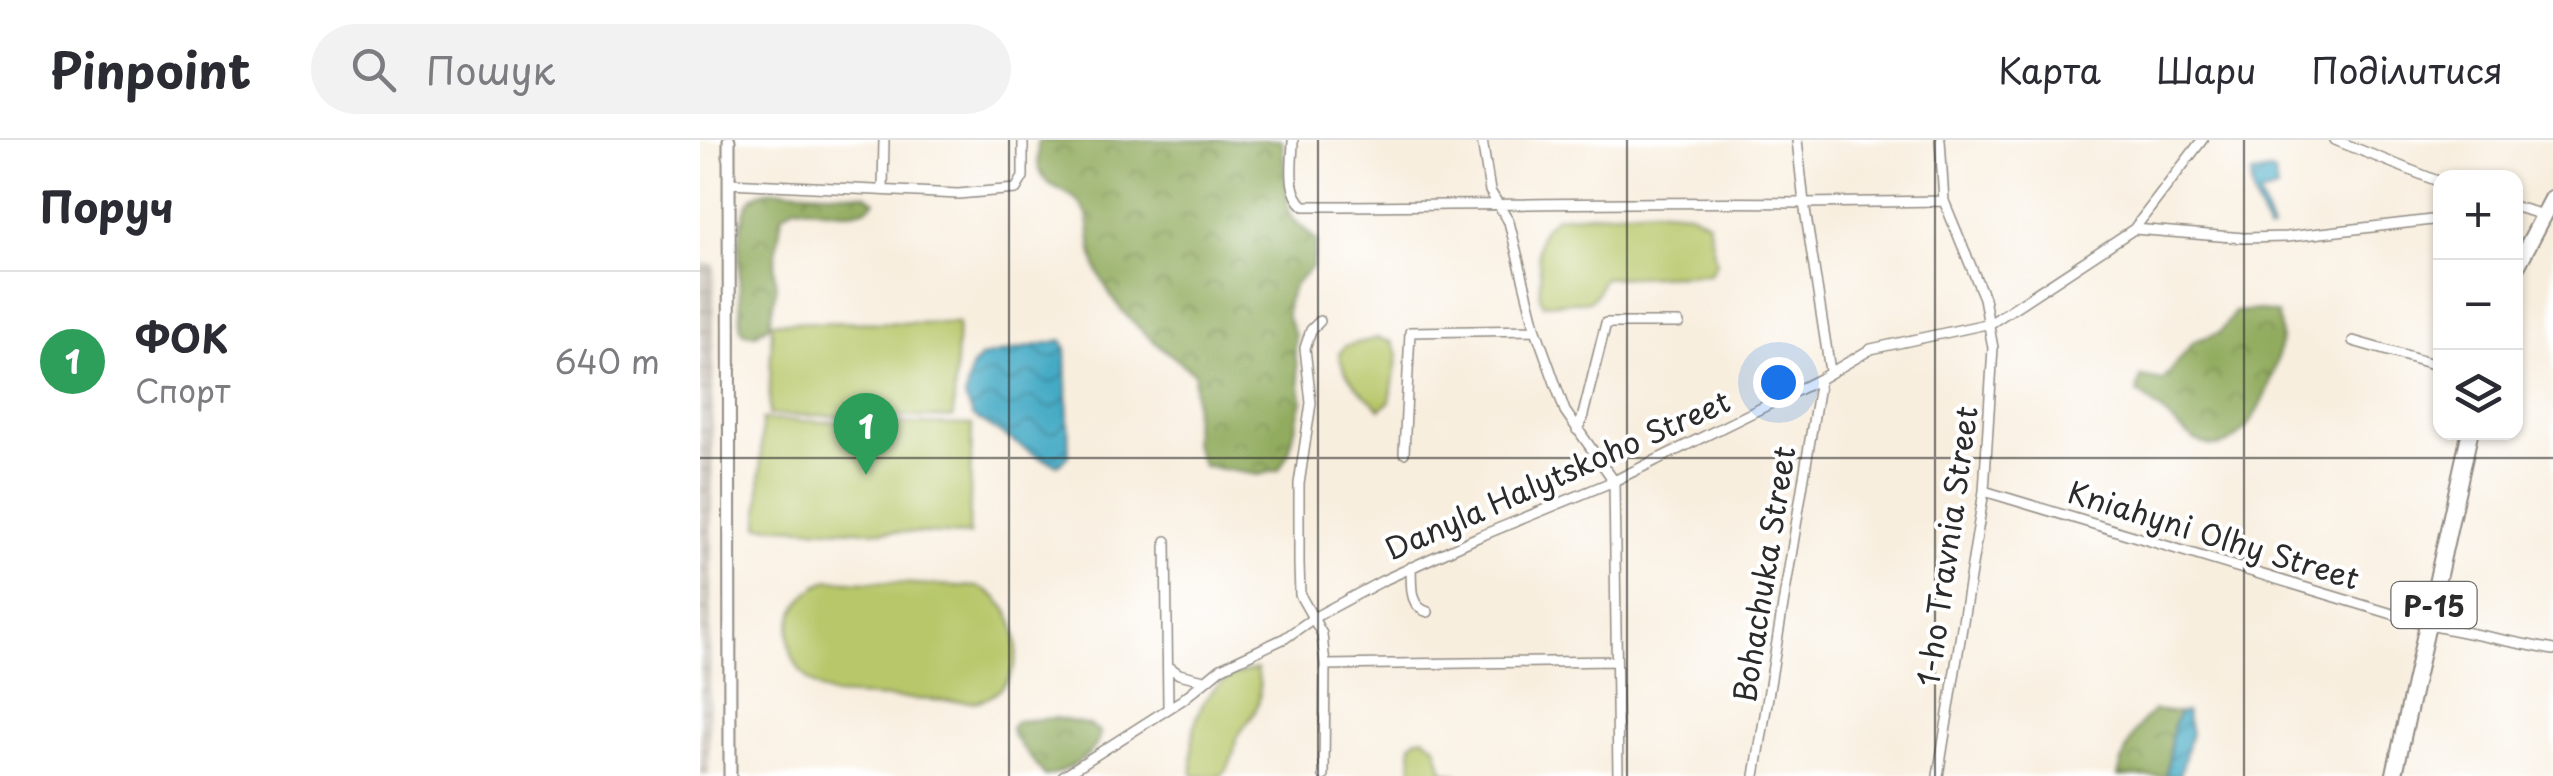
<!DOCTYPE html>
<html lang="uk">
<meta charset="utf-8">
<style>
body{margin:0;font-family:"Playpen Sans",sans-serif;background:#f2f2f3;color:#2b2b33}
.controls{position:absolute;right:30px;top:30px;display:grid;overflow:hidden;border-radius:20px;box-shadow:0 2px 8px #0004}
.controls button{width:90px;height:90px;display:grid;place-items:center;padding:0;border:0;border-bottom:2px solid #e1e1e2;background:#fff;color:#2b2b33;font:50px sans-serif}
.you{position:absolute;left:1078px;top:242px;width:35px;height:35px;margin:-25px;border:8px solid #fff;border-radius:50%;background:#1a73e8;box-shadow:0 0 0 15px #1a73e833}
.badge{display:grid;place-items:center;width:65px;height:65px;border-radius:50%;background:#1f6fb2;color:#fff;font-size:32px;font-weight:700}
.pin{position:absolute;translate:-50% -82px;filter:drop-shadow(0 2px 5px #0008)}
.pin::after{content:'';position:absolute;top:52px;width:35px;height:30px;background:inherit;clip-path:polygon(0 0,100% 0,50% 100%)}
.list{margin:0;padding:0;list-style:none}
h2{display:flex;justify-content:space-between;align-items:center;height:130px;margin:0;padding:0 40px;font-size:42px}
h2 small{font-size:32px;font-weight:400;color:#7c7c81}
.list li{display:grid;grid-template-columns:65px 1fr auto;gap:30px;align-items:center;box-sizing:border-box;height:180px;padding:0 40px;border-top:2px solid #e1e1e2}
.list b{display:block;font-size:38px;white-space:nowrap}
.list p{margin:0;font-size:32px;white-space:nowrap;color:#7c7c81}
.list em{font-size:32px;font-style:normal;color:#7c7c81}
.icon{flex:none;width:55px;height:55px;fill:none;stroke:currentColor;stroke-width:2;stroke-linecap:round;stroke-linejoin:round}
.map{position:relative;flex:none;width:1853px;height:636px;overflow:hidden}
header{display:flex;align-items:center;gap:60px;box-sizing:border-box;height:140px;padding:0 50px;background:#fff;border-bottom:2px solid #e1e1e2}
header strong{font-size:48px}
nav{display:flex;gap:55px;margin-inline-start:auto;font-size:35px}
.search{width:700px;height:90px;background:#f2f2f3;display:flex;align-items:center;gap:25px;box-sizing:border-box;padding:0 35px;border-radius:55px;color:#7c7c81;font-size:38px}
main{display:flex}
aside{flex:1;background:#fff}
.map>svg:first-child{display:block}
.industrial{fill:url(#industrial-grid)}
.green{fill:#b8c76a;stroke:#72794a;stroke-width:2.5}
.forest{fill:url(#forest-crowns);stroke:#5e6c44;stroke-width:2.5}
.water{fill:url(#water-waves);stroke:#386a78;stroke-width:2.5}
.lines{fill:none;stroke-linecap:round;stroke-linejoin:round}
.minor-casing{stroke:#928c84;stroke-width:12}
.tertiary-casing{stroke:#928c84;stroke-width:15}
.primary-casing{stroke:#928c84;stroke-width:19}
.minor{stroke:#fff;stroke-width:9}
.tertiary{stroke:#fff;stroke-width:11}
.primary{stroke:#fff;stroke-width:15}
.grid{fill:none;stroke:#2b2b2b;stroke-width:2.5;stroke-opacity:0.55}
.labels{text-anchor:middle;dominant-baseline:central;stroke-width:8;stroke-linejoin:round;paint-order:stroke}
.shield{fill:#fff;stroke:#6b6b6b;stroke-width:2.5}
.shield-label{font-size:28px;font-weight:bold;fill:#2b2b2b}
.street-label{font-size:30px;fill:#2b2b2b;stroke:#fff}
</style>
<header>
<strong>Pinpoint</strong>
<div class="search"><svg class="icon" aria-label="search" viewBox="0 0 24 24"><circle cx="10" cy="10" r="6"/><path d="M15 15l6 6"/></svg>Пошук</div>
<nav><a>Карта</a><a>Шари</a><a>Поділитися</a></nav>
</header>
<main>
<aside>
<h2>Поруч<small></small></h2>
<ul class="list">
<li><span class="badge" style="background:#2e9e5b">1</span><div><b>ФОК</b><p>Спорт</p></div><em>640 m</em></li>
</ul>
</aside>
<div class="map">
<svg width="1853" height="636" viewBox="0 0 1853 636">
<defs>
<pattern id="industrial-grid" width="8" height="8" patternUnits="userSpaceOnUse" patternTransform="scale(2.5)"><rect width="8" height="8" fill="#c9c3b8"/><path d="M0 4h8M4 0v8" fill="none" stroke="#ada89e"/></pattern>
<pattern id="forest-crowns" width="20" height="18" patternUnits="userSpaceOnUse" patternTransform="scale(2.5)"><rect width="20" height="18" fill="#92ac5e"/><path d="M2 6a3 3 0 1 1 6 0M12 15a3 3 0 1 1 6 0" fill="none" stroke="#778c4e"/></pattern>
<pattern id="water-waves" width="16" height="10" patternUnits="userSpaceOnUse" patternTransform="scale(2.5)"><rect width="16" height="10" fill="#45aac5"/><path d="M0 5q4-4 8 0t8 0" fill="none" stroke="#3a8ba0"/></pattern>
</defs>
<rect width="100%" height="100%" fill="#fff"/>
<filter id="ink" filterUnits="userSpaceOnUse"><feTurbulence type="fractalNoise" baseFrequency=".01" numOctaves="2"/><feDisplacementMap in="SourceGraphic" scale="20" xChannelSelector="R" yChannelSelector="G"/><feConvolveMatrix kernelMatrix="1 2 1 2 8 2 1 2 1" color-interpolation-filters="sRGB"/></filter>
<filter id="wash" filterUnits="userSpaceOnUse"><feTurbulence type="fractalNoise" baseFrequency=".0048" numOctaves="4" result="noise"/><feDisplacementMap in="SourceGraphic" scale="40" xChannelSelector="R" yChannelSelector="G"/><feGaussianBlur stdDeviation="2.25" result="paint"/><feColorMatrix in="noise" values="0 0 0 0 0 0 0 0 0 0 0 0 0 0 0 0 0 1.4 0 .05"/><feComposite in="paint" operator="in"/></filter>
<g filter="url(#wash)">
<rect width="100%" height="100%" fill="#f8eede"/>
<!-- industrial -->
<path class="industrial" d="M0,123l15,1 -6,512h-9z"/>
<!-- green -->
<path class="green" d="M951,69l38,3 19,10 8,41 -6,11 -107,4 -7,17 -7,6 -46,3c-7,-12 -1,-21 -3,-34 -3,-21 -5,-39 16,-53z
M72,182l186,1 -5,95 -184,-3z
M678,198l14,4 6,12 -8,47 -10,8c-18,-17 -36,-30 -41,-55l6,-8z
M62,280l210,5 -3,110 -210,-9z
M129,440l150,7c51,19 52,107 -6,115l-139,-7c-57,-19 -61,-92 -5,-115z
M557,529c8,37 -1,42 -21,69 -1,14 -4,28 -16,38h-27c-5,-52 6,-97 64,-107z
M724,597l12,9 7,25 16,5h-47l-1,-32 5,-5z"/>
<!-- forest -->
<path class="forest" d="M338,0h244l7,75 28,26 -5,26 -18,18 -7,16v15l8,19v18l7,47 -13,52 -10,18 -21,5 -55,-9 -10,-24 2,-68c-41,-34 -77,-54 -98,-105 -8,-19 -5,-37 -10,-53 -9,-28 -42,-24 -48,-46 -2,-8 -1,-21 -1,-30z
M84,50l81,4 10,7c-15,20 -58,7 -80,5l-13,9 -8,52 2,22 -7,36 -14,10 -10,-2 -4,-4c0,-29 -9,-114 12,-132 9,-7 20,-7 31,-7z
M1558,170l19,4c1,7 4,15 4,23 -2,32 -32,123 -77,107 -24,-9 -44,-38 -67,-52l4,-15 22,4 31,-40 25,-8 16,-21z
M1454,570l25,3 -6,14 -7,49h-48c6,-25 16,-49 36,-66z
M356,578l33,7 11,7c0,22 -36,41 -55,44l-32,-40 -2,-8 6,-7z"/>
<!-- water -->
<path class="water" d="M1569,31l6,3 2,16 -18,5 13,35 -4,1c-7,-19 -20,-36 -16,-57z
M362,200l4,9 3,106 -11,10 -20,-8 -65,-41 -8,-18 6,-30 10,-11z
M1486,572l5,21 -11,43h-14l7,-49 6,-14z"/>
</g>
<g filter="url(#ink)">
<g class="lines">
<!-- minor casing -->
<g class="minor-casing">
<path id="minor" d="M593,0c0,23 -7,50 11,66 167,0 333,-5 500,-3l26,168
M782,0l8,51 19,31 27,108 29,81 49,70 4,295
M1097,0l7,63 140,-2
M1635,0l105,42
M29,43l229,11 58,-5 7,-12v-37
M183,49l1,-49
M1816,67l28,8
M1434,89l68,-89
M620,181l-9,9 -6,18 6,55 -12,81v80l1,31 22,39 3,31 -1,111
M1653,201l87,25
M877,290l5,-11 24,-96h73
M704,313l6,-121 126,-2
M1284,351l445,134 124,25
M466,401l2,166
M711,427c1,18 -3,39 17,45
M625,525l290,-4
M469,527l10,7 25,6
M363,636l119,-76 39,-32 64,-30 30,-21 67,-36 96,-44 136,-56 206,-102 51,-30 120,-26 143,-94 110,9 43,-1 153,-18
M1055,636l65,-397
M1238,636l46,-285 9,-143 -9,-50 -40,-97 -4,-61"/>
</g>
<!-- tertiary casing -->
<g class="tertiary-casing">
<path id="tertiary" d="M29,0l1,636"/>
</g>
<!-- primary casing -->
<g class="primary-casing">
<path id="primary" d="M1816,128l37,-70
M1694,636l76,-344"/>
</g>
<!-- minor -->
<use href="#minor" class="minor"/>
<!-- tertiary -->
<use href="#tertiary" class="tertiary"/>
<!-- primary -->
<use href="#primary" class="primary"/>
</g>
</g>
<!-- grid -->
<path class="grid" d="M309,0v636M618,0v636M927,0v636M1235,0v636M1544,0v636M0,318h1853"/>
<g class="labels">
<!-- shield labels -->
<rect class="shield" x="1691.5" y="442" width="85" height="46" rx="8"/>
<g class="shield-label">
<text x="1734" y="465">Р-15</text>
</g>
<!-- street labels -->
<g class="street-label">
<text transform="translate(857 334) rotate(-24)">Danyla Halytskoho Street</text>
<text transform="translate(1514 394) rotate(17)">Kniahyni Olhy Street</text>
<text transform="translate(1246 406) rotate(-82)">1-ho Travnia Street</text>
<text transform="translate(1063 434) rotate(-81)">Bohachuka Street</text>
</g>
</g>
</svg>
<div class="controls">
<button>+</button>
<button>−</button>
<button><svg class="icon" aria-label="layers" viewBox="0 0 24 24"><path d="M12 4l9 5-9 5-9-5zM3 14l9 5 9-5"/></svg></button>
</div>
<div class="you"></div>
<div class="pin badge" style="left:166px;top:335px;background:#2e9e5b">1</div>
</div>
</main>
